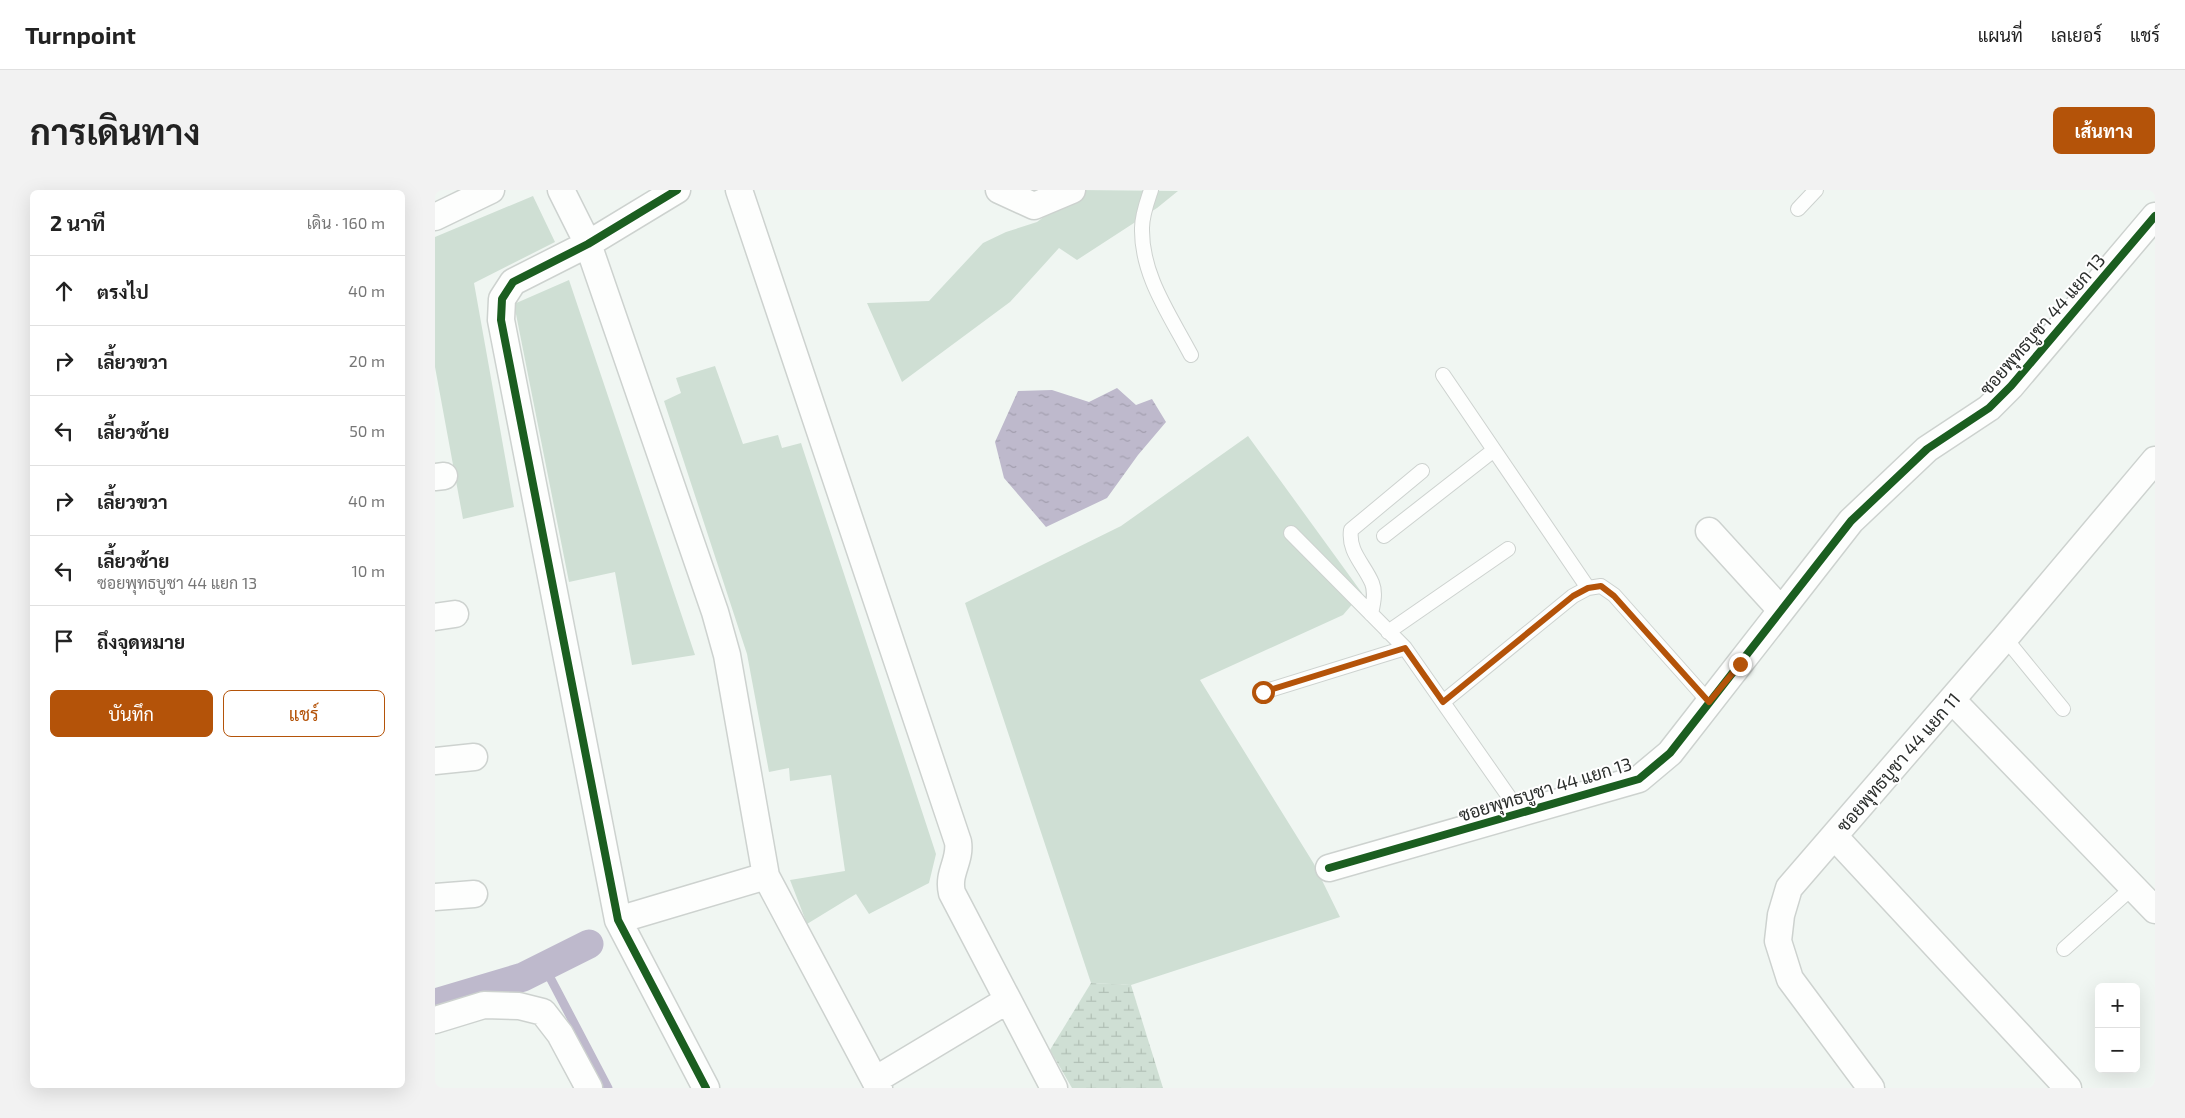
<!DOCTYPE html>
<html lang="th">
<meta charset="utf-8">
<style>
body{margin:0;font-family:"Exo 2",Sarabun,sans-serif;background:#f2f2f2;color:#222}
.controls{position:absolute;right:15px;bottom:15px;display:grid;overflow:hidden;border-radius:8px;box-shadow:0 5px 20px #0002}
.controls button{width:45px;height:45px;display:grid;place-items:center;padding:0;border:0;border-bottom:1px solid #e0e0e0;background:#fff;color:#222;font:25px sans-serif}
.stop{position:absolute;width:15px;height:15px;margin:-11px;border:4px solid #b45309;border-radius:50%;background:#fff}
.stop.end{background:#b45309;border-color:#fff;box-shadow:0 1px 5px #0008}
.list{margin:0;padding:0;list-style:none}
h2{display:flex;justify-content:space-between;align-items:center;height:65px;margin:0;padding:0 20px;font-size:21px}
h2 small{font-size:16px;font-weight:400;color:#767676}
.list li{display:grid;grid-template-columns:32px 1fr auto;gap:15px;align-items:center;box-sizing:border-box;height:70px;padding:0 20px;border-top:1px solid #e0e0e0}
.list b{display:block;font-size:19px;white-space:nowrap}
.list p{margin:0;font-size:16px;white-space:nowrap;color:#767676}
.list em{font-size:16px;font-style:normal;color:#767676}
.actions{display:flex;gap:10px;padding:15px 20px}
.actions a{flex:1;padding:11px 0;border:1px solid #b45309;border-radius:8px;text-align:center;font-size:18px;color:#b45309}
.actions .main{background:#b45309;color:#fff}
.icon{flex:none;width:28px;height:28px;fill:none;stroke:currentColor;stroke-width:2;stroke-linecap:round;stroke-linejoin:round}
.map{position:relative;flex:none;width:1720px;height:898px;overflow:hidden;border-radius:8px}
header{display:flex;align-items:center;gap:30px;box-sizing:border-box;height:70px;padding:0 25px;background:#fff;border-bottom:1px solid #e0e0e0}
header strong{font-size:24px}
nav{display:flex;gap:28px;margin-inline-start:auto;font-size:18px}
.intro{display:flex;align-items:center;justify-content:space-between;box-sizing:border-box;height:120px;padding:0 30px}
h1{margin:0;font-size:35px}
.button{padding:12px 22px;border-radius:8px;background:#b45309;color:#fff;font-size:18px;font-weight:700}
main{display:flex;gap:30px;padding:0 30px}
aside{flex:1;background:#fff;border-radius:8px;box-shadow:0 5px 20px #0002}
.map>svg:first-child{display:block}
.grass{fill:#cfdfd4}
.wetland{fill:url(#wetland-marsh)}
.water{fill:url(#water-ripples)}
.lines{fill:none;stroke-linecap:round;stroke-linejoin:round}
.stream{stroke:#beb9cc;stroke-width:9}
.canal{stroke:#beb9cc;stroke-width:29}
.service-casing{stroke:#cdd2cf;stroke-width:16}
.minor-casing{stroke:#cdd2cf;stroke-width:29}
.service{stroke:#fdfefd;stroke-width:14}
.minor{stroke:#fdfefd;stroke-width:26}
.cycleway-casing{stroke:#fff;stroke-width:11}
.cycleway{stroke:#1b5e20;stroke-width:8}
.route{stroke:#b45309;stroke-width:6}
.labels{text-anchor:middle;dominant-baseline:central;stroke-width:4;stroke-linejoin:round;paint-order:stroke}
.street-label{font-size:18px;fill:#2b2e2c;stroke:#fff}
</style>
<header>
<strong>Turnpoint</strong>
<nav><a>แผนที่</a><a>เลเยอร์</a><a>แชร์</a></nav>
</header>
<div class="intro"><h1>การเดินทาง</h1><a class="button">เส้นทาง</a></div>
<main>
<aside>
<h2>2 นาที<small>เดิน · 160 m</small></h2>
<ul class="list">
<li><svg class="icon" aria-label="ahead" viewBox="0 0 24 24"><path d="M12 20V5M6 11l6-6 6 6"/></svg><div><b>ตรงไป</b></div><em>40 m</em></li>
<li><svg class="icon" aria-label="right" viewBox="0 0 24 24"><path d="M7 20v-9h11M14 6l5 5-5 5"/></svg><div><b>เลี้ยวขวา</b></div><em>20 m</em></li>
<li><svg class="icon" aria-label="left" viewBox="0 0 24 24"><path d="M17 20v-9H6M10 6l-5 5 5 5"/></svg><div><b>เลี้ยวซ้าย</b></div><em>50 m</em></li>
<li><svg class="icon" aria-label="right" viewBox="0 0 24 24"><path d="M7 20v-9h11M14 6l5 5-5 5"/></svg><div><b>เลี้ยวขวา</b></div><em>40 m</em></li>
<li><svg class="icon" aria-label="left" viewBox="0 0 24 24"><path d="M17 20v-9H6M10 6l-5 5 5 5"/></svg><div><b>เลี้ยวซ้าย</b><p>ซอยพุทธบูชา 44 แยก 13</p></div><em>10 m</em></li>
<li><svg class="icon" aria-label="arrive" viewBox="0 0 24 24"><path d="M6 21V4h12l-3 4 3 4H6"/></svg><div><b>ถึงจุดหมาย</b></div></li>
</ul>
<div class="actions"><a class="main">บันทึก</a><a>แชร์</a></div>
</aside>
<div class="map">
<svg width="1720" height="898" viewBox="0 0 1720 898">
<defs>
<pattern id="wetland-marsh" width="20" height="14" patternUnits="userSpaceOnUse" patternTransform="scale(1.25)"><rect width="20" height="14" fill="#cfdfd4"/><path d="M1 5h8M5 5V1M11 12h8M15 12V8" fill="none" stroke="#b2c0b6"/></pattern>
<pattern id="water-ripples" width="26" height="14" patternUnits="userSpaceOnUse" patternTransform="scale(1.25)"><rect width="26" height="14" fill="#beb9cc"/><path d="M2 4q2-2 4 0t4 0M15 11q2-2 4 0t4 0" fill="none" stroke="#a39faf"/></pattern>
</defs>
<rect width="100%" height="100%" fill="#f0f6f2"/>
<!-- grass -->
<path class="grass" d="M644,0l99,1 -21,17 -80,52 -18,-12 -49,54 -108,80 -35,-79 62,-2 54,-58 23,-11 31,-10z
M98,6l22,46 -81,41 40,224 -51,12 -28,-152v-130z
M134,90l126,375 -63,10 -17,-93 -46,10 -55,-278z
M280,176l28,78 35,-9 4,13 19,-5 135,411 -7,29 -60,31 -13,-20 -49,30 -17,-44 55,-9 -14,-96 -41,6 -1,-13 -20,4 -22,-118 -83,-253 17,-8 -5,-15z
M813,246l114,157 -19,22 -143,65 114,184 26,53 -209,68 -40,-2 -126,-380 156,-77z"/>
<!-- wetland -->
<path class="wetland" d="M656,793l40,2 32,103h-91l-22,-38z"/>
<!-- water -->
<path class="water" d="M682,198l19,17 16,-6 14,23 -28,33 -31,43 -61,29 -42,-49 -9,-36 23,-51 34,-1 37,12z"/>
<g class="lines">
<!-- stream -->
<path class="stream" d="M109,776l64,122"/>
<!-- canal -->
<path class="canal" d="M0,813l88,-26 66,-33"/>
<!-- service casing -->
<g class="service-casing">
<path id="service" d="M716,0c-4,12 -9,25 -9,38 -1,47 28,87 49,127
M1363,19l18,-19
M1008,185l145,213
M856,343l114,115 116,166
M949,346l110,-86
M936,424c2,-10 5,-21 1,-31 -8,-19 -24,-31 -21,-53l71,-59
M953,442l120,-83
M1570,448l58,71
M828,502l142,-44
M1008,512l130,-106 15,-8 13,-2 13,9 95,107
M1629,759l69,-62"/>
</g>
<!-- minor casing -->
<g class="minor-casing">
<path id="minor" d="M126,0l27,54 127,368 12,43 39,221 113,212
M242,0l-89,54 -75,38 -11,17 -1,21 117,600 88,168
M304,0l219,652c3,19 -11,31 -6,51l102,195
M564,0l35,16 38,-16
M0,27l56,-27
M0,287l9,-1
M1274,341l72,79
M0,427l20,-3
M1517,510l203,210
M0,571l39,-4
M1399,646l234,252
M894,678l310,-89 31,-26 181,-232 76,-72 62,-41 22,-22 144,-170
M0,707l39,-3
M183,730l148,-44
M0,830l49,-15 35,1 24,6 17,22 29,54
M440,890l133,-80
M1436,898l-81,-109 -12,-38 3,-26 8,-27 216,-250 150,-178"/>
</g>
<!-- service -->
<use href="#service" class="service"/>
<!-- minor -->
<use href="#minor" class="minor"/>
<!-- cycleway casing -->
<g class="cycleway-casing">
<path id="cycleway" d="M242,0l-89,54 -75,38 -11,17 -1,21 117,600 88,168
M894,678l310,-89 31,-26 181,-232 76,-72 62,-41 22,-22 144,-170"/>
</g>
<!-- cycleway -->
<use href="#cycleway" class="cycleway"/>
</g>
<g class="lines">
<!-- route -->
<path class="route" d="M828,502l142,-44 38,54 130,-106 15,-8 13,-2 13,10 95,106 31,-38"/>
</g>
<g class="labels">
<!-- street labels -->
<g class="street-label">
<text transform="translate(1607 134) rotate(-49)">ซอยพุทธบูชา 44 แยก 13</text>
<text transform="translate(1463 572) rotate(-49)">ซอยพุทธบูชา 44 แยก 11</text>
<text transform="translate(1110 599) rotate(-17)">ซอยพุทธบูชา 44 แยก 13</text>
</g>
</g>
</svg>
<div class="controls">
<button>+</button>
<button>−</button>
</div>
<div class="stop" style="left:828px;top:502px"></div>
<div class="stop end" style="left:1305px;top:474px"></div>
</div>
</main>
